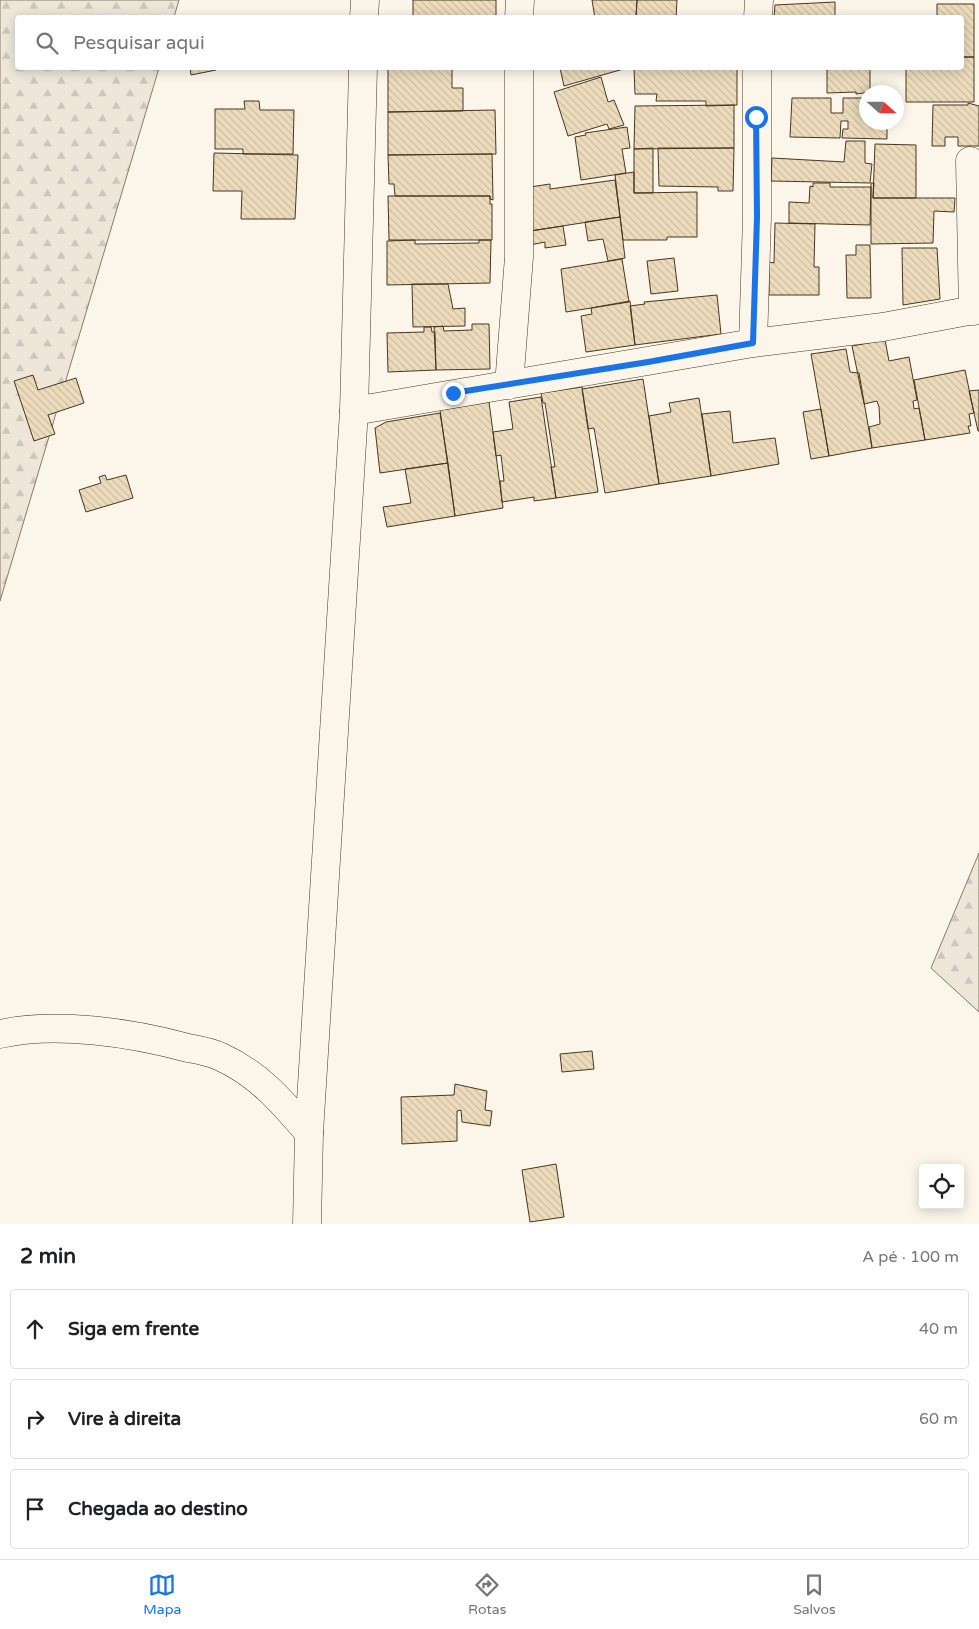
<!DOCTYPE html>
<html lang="pt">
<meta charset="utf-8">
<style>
body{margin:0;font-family:"Varela Round",sans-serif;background:#f2f2f2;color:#202124}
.controls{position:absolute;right:15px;bottom:15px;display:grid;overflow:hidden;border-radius:5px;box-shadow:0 2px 12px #0003}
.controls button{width:45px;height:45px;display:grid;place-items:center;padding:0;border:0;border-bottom:1px solid #e0e0e0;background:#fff;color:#202124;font:25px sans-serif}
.compass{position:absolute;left:859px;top:85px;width:45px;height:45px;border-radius:50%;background:#fff;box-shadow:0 2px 12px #0003;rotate:111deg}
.stop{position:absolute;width:15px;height:15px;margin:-11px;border:4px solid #1a73e8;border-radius:50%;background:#fff}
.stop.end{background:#1a73e8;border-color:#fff;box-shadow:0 1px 5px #0008}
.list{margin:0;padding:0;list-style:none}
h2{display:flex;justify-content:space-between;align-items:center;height:65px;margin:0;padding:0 20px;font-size:21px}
h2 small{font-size:16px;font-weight:400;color:#757577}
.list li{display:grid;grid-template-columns:32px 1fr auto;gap:15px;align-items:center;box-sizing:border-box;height:80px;margin:0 10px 10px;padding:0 10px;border:1px solid #e0e0e0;border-radius:5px}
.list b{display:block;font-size:19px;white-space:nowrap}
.list em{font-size:16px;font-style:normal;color:#757577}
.icon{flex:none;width:28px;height:28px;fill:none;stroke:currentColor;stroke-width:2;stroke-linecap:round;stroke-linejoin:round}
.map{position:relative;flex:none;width:979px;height:1224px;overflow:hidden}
.search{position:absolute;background:#fff;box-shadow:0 2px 12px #0003;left:15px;right:15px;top:15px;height:55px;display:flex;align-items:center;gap:12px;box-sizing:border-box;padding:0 18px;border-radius:5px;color:#757577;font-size:19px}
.sheet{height:335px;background:#fff}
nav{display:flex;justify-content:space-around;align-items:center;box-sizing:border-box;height:70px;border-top:1px solid #e0e0e0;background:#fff;font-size:14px;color:#757577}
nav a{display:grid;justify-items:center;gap:2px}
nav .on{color:#1a73e8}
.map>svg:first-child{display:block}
.forest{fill:url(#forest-firs);stroke:#887966}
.building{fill:url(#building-back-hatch);stroke:#4a3520}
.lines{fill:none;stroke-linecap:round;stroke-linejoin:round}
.street-casing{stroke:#4a3520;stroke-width:29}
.secondary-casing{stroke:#4a3520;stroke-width:29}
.street{stroke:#fbf6e9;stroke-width:28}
.secondary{stroke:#fbf6e9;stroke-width:28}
.route{stroke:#1a73e8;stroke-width:6}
</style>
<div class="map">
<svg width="979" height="1224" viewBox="0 0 979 1224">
<defs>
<pattern id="forest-firs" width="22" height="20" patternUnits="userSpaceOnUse" patternTransform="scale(1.25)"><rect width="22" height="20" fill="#ede6d9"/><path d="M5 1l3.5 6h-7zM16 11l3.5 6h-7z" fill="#cdc6ba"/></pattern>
<pattern id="building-back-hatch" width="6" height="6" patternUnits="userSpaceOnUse" patternTransform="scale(1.25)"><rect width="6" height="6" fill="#ecdcbc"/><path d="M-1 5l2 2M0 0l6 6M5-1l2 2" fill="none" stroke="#ccbda1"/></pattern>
</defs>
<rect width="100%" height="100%" fill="#fbf6e9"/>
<!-- forest -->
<path class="forest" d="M0,0h179l-5,17 -156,1v50h141l-159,533z
M979,853v159l-48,-44z"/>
<!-- building -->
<path class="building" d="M413,0h83v18h-83z
M592,0h45l-1,16 -41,2z
M637,0h40l-1,18h-40z
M835,2v16h-61l1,-13z
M937,4h37v53h-12v-39h-25z
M962,57h12v45h-68v-34h56z
M190,68h26v2l-25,5z
M388,68h64v20h11v23l-75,1z
M390,68h105v1z
M560,68h67l-63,18z
M634,68h103v37l-31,1v-5h-50l1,-7h-22z
M827,68h43v24l-14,2v-2l-29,1z
M601,77l7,25 6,-2 10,25 -15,4 -2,-5 -39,12 -14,-44z
M792,98h39v15h12v-15h23v24h21v17l-45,-1 1,-9h5v-8h-7l-1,17 -50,-1z
M244,101h15l1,9h34l-1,44h-50v-5h-28v-40h30z
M968,103l11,3v40h-21v-9h-13v9h-13l1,-41h35z
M734,105v43l-100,1 1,-43z
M495,110l1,44 -108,1v-43z
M627,127l3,21 -8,1 4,24 -45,7 -6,-43 11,-2 -1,-2z
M846,141h19v22l7,1 -2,19 -99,-2 1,-23 72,4z
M875,144l41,1v53h-43z
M653,148v45h-19v-44z
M658,148h76l-1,43h-15v-4l-59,-1z
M214,153l84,2 -3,64h-54l1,-28h-29z
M492,154l1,46 -3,-1v-3h-95l-1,-12h-5l-1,-29z
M634,172v21l63,-1v45h-30v3h-44l-8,-65z
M615,180l5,37 -90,14v-44l20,-3v5z
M813,183h17v4h41l-1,38 -81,-2v-21l20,1 1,-17 3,1z
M871,183h3l-1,15h82l-1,14 -20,-1 -1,32 -62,1z
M388,196h102v8h2v36h-103z
M620,217l5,41 -17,3 -5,-22 -15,2 -3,-19z
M775,223l40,1 -1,43h5v28h-50v-33l5,1z
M563,226l3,19 -21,3v-6l-15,3v-14z
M415,240v4l64,-1v-3h12l-1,43 -103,2v-44z
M856,245h14l1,53h-24l-1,-43h10z
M902,248h35l3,51 -37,6z
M674,258l4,33 -27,3 -4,-33z
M622,259l7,43 -63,10 -5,-43z
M412,284h36l5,25 12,-1v18l-52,1z
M717,295l4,39 -86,11 -5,-39 15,-2 -1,-2z
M630,301l5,44 -49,7 -5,-36 11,-2 -1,-6z
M472,324h17l1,45 -54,1 -2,-43 9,-1 1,5 28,-1z
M424,327h7l1,5h3l1,38 -48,2 -1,-39 37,-1z
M885,340l4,21 20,-4 8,43 -4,1 1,8 5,-1 6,32 -53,8 -3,-21 11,-3 -1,-17 -2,-6 -13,3 -12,-58z
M846,349l4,23 9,1 13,75 -43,8 -18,-102z
M965,370l9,43 -5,1 2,12h-3l2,7 -45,7 -11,-60z
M33,375l5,15 38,-12 8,25 -36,12 7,19 -21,7 -20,-60z
M643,379l16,105 -54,9 -11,-65 -6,1 -6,-40z
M582,387l16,105 -42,6 -5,-31h4l-10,-64h-2l-2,-10z
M979,390v41h-1l-9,-40z
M541,397l15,101 -22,3v-4l-32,5 -2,-21h4l-3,-26 -5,1 -3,-24 20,-3 -4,-27z
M699,398l12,78 -52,8 -10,-68 22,-4 -2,-9z
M489,402l14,106 -48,8 -15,-106z
M821,409l8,47 -18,3 -8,-47z
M730,411l3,32 42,-5 4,26 -68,12 -9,-62z
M440,413l8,50 -68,10 -5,-45 11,-6z
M448,463l7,53 -68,11 -4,-20 28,-4 -6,-34z
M105,475l2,5 19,-5 7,23 -47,14 -7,-22 22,-7 -2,-6z
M592,1051l2,18 -32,3 -2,-18z
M455,1084l32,7 -2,19 7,1 -2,15 -28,-4 -1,-12 -4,1v30l-55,3 -1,-47 53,-2z
M556,1164l8,53 -34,5 -8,-52z"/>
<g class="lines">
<!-- street casing -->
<g class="street-casing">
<path id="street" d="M364,18l1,-18
M519,18l1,-18
M758,18l1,-18
M363,68l-9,343 399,-68 130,-16 96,-18
M970,161l3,150
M753,343l4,-126v-149
M509,385l10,-128v-189
M0,1034c56,-13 133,-1 188,14 11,2 23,4 33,9 38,17 62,46 88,76"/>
</g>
<!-- secondary casing -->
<g class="secondary-casing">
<path id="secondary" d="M307,1224l2,-91 45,-722"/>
</g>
<!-- street -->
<use href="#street" class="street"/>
<!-- secondary -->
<use href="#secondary" class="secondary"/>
</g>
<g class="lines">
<!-- route -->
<path class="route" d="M453,393l195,-31 105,-19 4,-126 -1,-100"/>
</g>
</svg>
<div class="controls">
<button><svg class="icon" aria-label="locate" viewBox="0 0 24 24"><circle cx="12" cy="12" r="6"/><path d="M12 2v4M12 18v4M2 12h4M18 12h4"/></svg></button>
</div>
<svg class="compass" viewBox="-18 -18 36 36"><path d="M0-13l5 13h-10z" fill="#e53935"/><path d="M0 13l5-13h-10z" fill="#757577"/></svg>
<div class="stop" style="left:756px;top:117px"></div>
<div class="stop end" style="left:453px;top:393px"></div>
<div class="search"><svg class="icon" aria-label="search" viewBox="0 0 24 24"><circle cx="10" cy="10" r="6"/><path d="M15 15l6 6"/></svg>Pesquisar aqui</div>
</div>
<section class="sheet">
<h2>2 min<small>A pé · 100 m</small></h2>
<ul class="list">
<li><svg class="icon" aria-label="ahead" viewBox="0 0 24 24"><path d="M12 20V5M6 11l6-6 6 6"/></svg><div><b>Siga em frente</b></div><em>40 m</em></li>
<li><svg class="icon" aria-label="right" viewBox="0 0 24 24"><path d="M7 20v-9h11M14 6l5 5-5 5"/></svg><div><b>Vire à direita</b></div><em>60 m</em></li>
<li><svg class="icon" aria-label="arrive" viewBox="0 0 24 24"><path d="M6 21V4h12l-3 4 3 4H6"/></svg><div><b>Chegada ao destino</b></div></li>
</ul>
</section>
<nav>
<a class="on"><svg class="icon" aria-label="map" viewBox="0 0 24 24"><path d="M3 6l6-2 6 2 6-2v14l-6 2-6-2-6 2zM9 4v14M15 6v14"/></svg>Mapa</a>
<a><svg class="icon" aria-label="directions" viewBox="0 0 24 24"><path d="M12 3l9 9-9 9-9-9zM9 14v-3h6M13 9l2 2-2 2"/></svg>Rotas</a>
<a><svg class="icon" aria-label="saved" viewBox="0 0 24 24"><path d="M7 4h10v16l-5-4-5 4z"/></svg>Salvos</a>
</nav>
